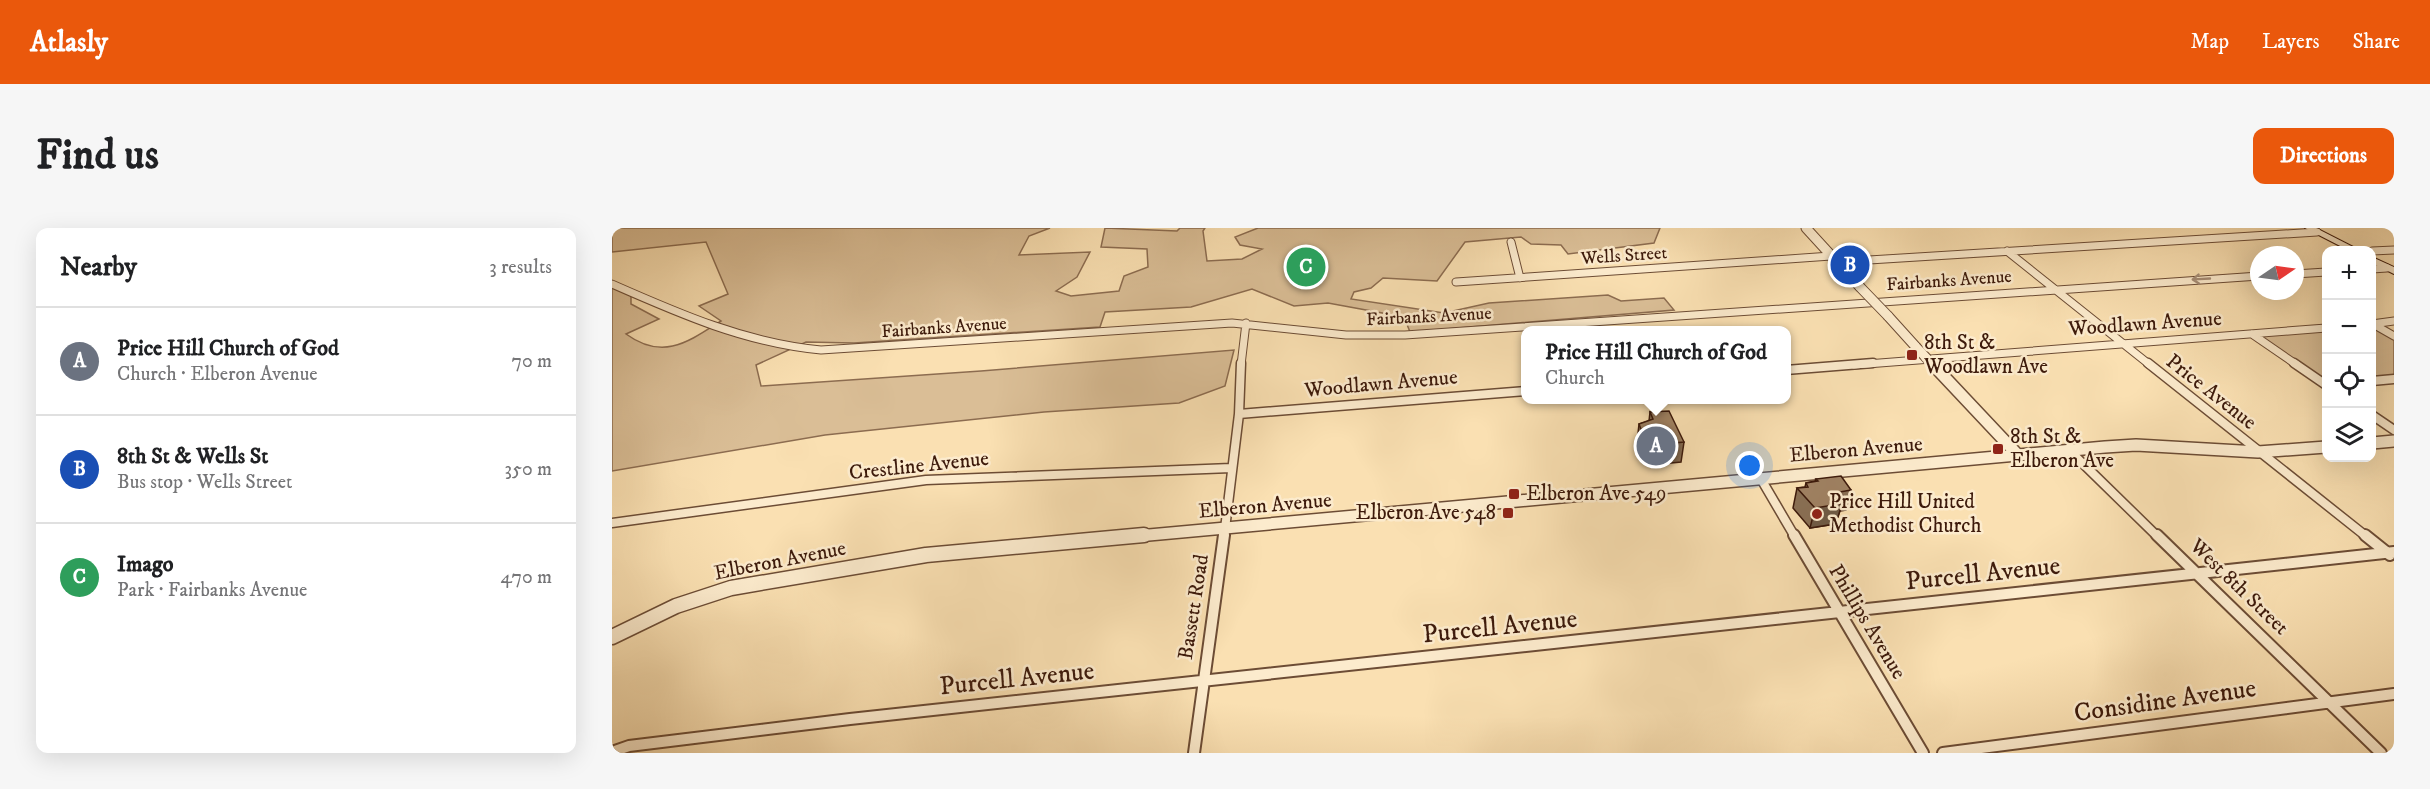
<!DOCTYPE html>
<meta charset="utf-8">
<style>
body{margin:0;font-family:"IM FELL DW Pica",serif;background:#f6f6f6;color:#202124}
.controls{position:absolute;right:18px;top:18px;display:grid;overflow:hidden;border-radius:12px;box-shadow:0 6px 24px #0002}
.controls button{width:54px;height:54px;display:grid;place-items:center;padding:0;border:0;border-bottom:2px solid #e0e0e0;background:#fff;color:#202124;font:30px sans-serif}
.compass{position:absolute;left:1638px;top:18px;width:54px;height:54px;border-radius:50%;background:#fff;box-shadow:0 6px 24px #0002;rotate:77deg}
.you{position:absolute;left:1138px;top:238px;width:21px;height:21px;margin:-15px;border:4px solid #fff;border-radius:50%;background:#1a73e8;box-shadow:0 0 0 9px #1a73e833}
.badge{display:grid;place-items:center;width:39px;height:39px;border-radius:50%;background:#ea580c;color:#fff;font-size:20px;font-weight:700}
.pin{position:absolute;translate:-50% -50%;border:3px solid #fff;box-shadow:0 2px 6px #0006}
.popup{position:absolute;left:909px;top:98px;width:270px;height:78px;box-sizing:border-box;display:grid;place-content:center;border-radius:12px;background:#fff;filter:drop-shadow(0 2px 4px #0005);font-size:20px;white-space:nowrap;color:#757577}
.popup b{font-size:22px;color:#202124}
.popup::after{content:'';position:absolute;left:50%;top:100%;margin-left:-12px;border:12px solid transparent;border-top-color:#fff}
.list{margin:0;padding:0;list-style:none}
h2{display:flex;justify-content:space-between;align-items:center;height:78px;margin:0;padding:0 24px;font-size:26px}
h2 small{font-size:20px;font-weight:400;color:#757577}
.list li{display:grid;grid-template-columns:39px 1fr auto;gap:18px;align-items:center;box-sizing:border-box;height:108px;padding:0 24px;border-top:2px solid #e0e0e0}
.list b{display:block;font-size:22px;white-space:nowrap}
.list p{margin:0;font-size:20px;white-space:nowrap;color:#757577}
.list em{font-size:20px;font-style:normal;color:#757577}
.icon{flex:none;width:33px;height:33px;fill:none;stroke:currentColor;stroke-width:2;stroke-linecap:round;stroke-linejoin:round}
.map{position:relative;flex:none;width:1782px;height:525px;overflow:hidden;border-radius:12px}
header{display:flex;align-items:center;gap:36px;box-sizing:border-box;height:84px;padding:0 30px;background:#ea580c;color:#fff}
header strong{font-size:28px}
nav{display:flex;gap:33px;margin-inline-start:auto;font-size:21px}
.intro{display:flex;align-items:center;justify-content:space-between;box-sizing:border-box;height:144px;padding:0 36px}
h1{margin:0;font-size:42px}
.button{padding:15px 27px;border-radius:12px;background:#ea580c;color:#fff;font-size:21px;font-weight:700}
main{display:flex;gap:36px;padding:0 36px}
aside{flex:1;background:#fff;border-radius:12px;box-shadow:0 6px 24px #0002}
.map>svg:first-child{display:block}
.green{fill:#dabe96;stroke:#8c6c50;stroke-width:1.5}
.lines{fill:none;stroke-linecap:round;stroke-linejoin:round}
.minor-far2-casing{stroke:#6c4c35;stroke-width:9}
.minor-far1-casing{stroke:#6c4c35;stroke-width:11}
.minor-casing{stroke:#6c4c35;stroke-width:14}
.tertiary-far2-casing{stroke:#6c4c35;stroke-width:11}
.tertiary-far1-casing{stroke:#6c4c35;stroke-width:14}
.tertiary-casing{stroke:#6c4c35;stroke-width:17}
.secondary-casing{stroke:#3d1a0b;stroke-width:2}
.minor-far2{stroke:#fcebcd;stroke-width:7}
.minor-far1{stroke:#fcebcd;stroke-width:8}
.minor{stroke:#fcebcd;stroke-width:10}
.tertiary-far2{stroke:#fcebcd;stroke-width:9}
.tertiary-far1{stroke:#fcebcd;stroke-width:11}
.tertiary{stroke:#fcebcd;stroke-width:14}
.secondary{fill:#fcebcd;fill-rule:evenodd}
.tertiary-bridge-far1-casing{stroke:#6c4c35;stroke-width:11;stroke-linecap:butt}
.tertiary-bridge-casing{stroke:#6c4c35;stroke-width:14;stroke-linecap:butt}
.tertiary-bridge-far1{stroke:#fcebcd;stroke-width:9}
.tertiary-bridge{stroke:#fcebcd;stroke-width:11}
.wall{fill:#896f54;stroke:#3d1a0b;stroke-width:1.5}
.shaded-wall{fill:#6f5a45;stroke:#3d1a0b;stroke-width:1.5}
.building{fill:#9f8162;stroke:#3d1a0b;stroke-width:1.5}
.oneway{stroke:#a68d76}
.poi-dot{fill:#8f2418;stroke:#fcebcd;stroke-width:2}
.labels{text-anchor:middle;dominant-baseline:central;stroke-width:5;stroke-linejoin:round;paint-order:stroke}
.far-street-label{font-size:18px;fill:#3d1a0b;stroke:#fcebcd}
.street-label{font-size:21px;fill:#3d1a0b;stroke:#fcebcd}
.poi-label{font-size:21px;fill:#3d1a0b;stroke:#fcebcd;text-anchor:start}
.near-street-label{font-size:26px;fill:#3d1a0b;stroke:#fcebcd}
</style>
<header>
<strong>Atlasly</strong>
<nav><a>Map</a><a>Layers</a><a>Share</a></nav>
</header>
<div class="intro"><h1>Find us</h1><a class="button">Directions</a></div>
<main>
<aside>
<h2>Nearby<small>3 results</small></h2>
<ul class="list">
<li><span class="badge" style="background:#6b7280">A</span><div><b>Price Hill Church of God</b><p>Church · Elberon Avenue</p></div><em>70 m</em></li>
<li><span class="badge" style="background:#1a4fb4">B</span><div><b>8th St &amp; Wells St</b><p>Bus stop · Wells Street</p></div><em>350 m</em></li>
<li><span class="badge" style="background:#2e9e5b">C</span><div><b>Imago</b><p>Park · Fairbanks Avenue</p></div><em>470 m</em></li>
</ul>
</aside>
<div class="map">
<svg width="1782" height="525" viewBox="0 0 1782 525">
<rect width="100%" height="100%" fill="#fae0b2"/>
<filter id="stains"><feTurbulence type="fractalNoise" baseFrequency=".00333" numOctaves="4"/><feColorMatrix values="0 0 0 0 .2 0 0 0 0 .09 0 0 0 0 .02 0 0 0 .5 -.17"/></filter>
<radialGradient id="worn" r=".72"><stop offset=".6" stop-color="#630" stop-opacity="0"/><stop offset="1" stop-color="#630" stop-opacity=".3"/></radialGradient>
<!-- green -->
<path class="green" d="M0,0h438l-21,8 -10,19 71,-3 -13,25 -21,14 15,5 48,-5 5,-15 24,-9 -1,-18 -46,-2 4,-19 72,3 3,-3h25l-2,3 4,30 35,-2 20,-10 -22,-4 -5,-8 23,-9h402l-6,15 -86,11 -7,-9 -30,-1 -10,-7 -56,5 -28,39 -54,-3 -12,10 -17,4 -3,7 93,14 45,-10 119,-8 13,6 43,-3 10,12 -264,22 -6,-15 -76,-14 -34,3 -42,-17 -61,18 -86,5 -5,15 -246,16 -48,-1 -50,23 5,21 220,-15 253,-21 -9,36 -46,17 -135,9 -219,23 -213,36v-187l19,8v12l28,15 -33,15c37,27 62,8 95,-13l-22,-15 29,-12 -22,-52 -94,10z
M1760,96l22,12v43l-22,2z
M1714,100v56l-74,-50z"/>
<g class="lines">
<!-- minor-far2 casing -->
<g class="minor-far2-casing">
<path id="minor-far2" d="M899,14l9,36
M1395,23l143,114
M1760,23l22,-1
M1225,34l480,-30
M1760,41l15,-1
M1683,46l31,-2
M844,54l375,-26
M0,56c68,30 134,59 209,66l411,-27 114,12h59l854,-59
M1760,96l22,-3
M1761,96l21,12
M1640,106l45,31
M629,137l5,-42
M1242,137l472,-37"/>
</g>
<!-- minor-far1 casing -->
<g class="minor-far1-casing">
<path id="minor-far1" d="M1536,135l219,174
M1682,135l32,22
M1174,142l87,-7
M1760,153l22,-2
M627,186l287,-23
M1760,187l22,15
M1457,222l89,87
M1149,251l34,58
M0,295l314,-43 305,-12
M612,309l15,-123 2,-51"/>
</g>
<!-- minor casing -->
<g class="minor-casing">
<path id="minor" d="M1182,307l129,218
M1545,307l224,218
M1753,307l25,20
M0,524l17,-6 221,-27 1544,-167
M582,525l30,-218
M1331,525l451,-59"/>
</g>
<!-- tertiary-far2 casing -->
<g class="tertiary-far2-casing">
<path id="tertiary-far2" d="M1194,0l54,59
M1276,88l28,31"/>
</g>
<!-- tertiary-far1 casing -->
<g class="tertiary-far1-casing">
<path id="tertiary-far1" d="M1325,141l80,85
M1760,215l22,-2
M515,309l978,-90 31,-2 122,7 68,-5"/>
</g>
<!-- tertiary casing -->
<g class="tertiary-casing">
<path id="tertiary" d="M0,409l64,-31 55,-18 195,-33 218,-20"/>
</g>
<!-- secondary casing -->
<g class="secondary-casing">
<path id="secondary" d="M1693,0h11l43,22h-11z
M1760,29l22,10v7l-22,-11z"/>
</g>
<!-- minor-far2 -->
<use href="#minor-far2" class="minor-far2"/>
<!-- minor-far1 -->
<use href="#minor-far1" class="minor-far1"/>
<!-- minor -->
<use href="#minor" class="minor"/>
<!-- tertiary-far2 -->
<use href="#tertiary-far2" class="tertiary-far2"/>
<!-- tertiary-far1 -->
<use href="#tertiary-far1" class="tertiary-far1"/>
<!-- tertiary -->
<use href="#tertiary" class="tertiary"/>
<!-- secondary -->
<use href="#secondary" class="secondary"/>
<!-- tertiary-bridge-far1 casing -->
<g class="tertiary-bridge-far1-casing">
<path id="tertiary-bridge-far1" d="M1248,59l28,29
M1304,119l17,18"/>
</g>
<!-- tertiary-bridge casing -->
<g class="tertiary-bridge-casing">
<path id="tertiary-bridge" d="M1319,135l6,6"/>
</g>
<!-- tertiary-bridge-far1 -->
<use href="#tertiary-bridge-far1" class="tertiary-bridge-far1"/>
<!-- tertiary-bridge -->
<use href="#tertiary-bridge" class="tertiary-bridge"/>
</g>
<!-- wall -->
<path class="wall" d="M1038,184l34,30 -3,20 -20,2 -5,-11 -16,-2 -3,-8 2,-19 10,-3z
M1204,251l35,11 -5,20 -6,1 -5,13 -25,4 -17,-20 4,-20 8,-1 1,-4 9,-2z"/>
<!-- shaded-wall -->
<path class="shaded-wall" d="M1232,269l-6,20h-1l-2,7 -25,4 5,-20 22,-10z"/>
<!-- building -->
<path class="building" d="M1057,183l15,31 -21,2 -5,-10 -16,-2 -3,-8 14,-5 -3,-7z
M1229,248l10,14 -11,2 4,5 -7,1 3,6 -25,4 -18,-20 11,-1 -2,-4 12,-2 -2,-2z"/>
<!-- one-way arrows -->
<defs><path id="oneway-shaft" d="M-6 0H5M1.5-3L5.5 0L1.5 3" fill="none" stroke-width="1.6" stroke-linecap="round" stroke-linejoin="round" transform="scale(1.5)"/></defs>
<use class="oneway" href="#oneway-shaft" transform="translate(1589 51) rotate(177)"/>
<!-- markers -->
<g class="poi-dot">
<rect x="1294" y="121" width="12" height="12" rx="3"/>
<rect x="1380" y="215" width="12" height="12" rx="3"/>
<rect x="896" y="260" width="12" height="12" rx="3"/>
<rect x="890" y="279" width="12" height="12" rx="3"/>
<circle cx="1205" cy="286" r="6"/>
</g>
<g class="labels">
<!-- far-street labels -->
<g class="far-street-label">
<text transform="translate(1012 28) rotate(-4)">Wells Street</text>
<text transform="translate(1337 53) rotate(-4)">Fairbanks Avenue</text>
<text transform="translate(817 89) rotate(-3)">Fairbanks Avenue</text>
<text transform="translate(332 100) rotate(-4)">Fairbanks Avenue</text>
</g>
<!-- street labels -->
<g class="street-label">
<text transform="translate(1533 96) rotate(-4)">Woodlawn Avenue</text>
<text transform="translate(769 156) rotate(-5)">Woodlawn Avenue</text>
<text transform="translate(1599 164) rotate(38)">Price Avenue</text>
<text transform="translate(1244 222) rotate(-5)">Elberon Avenue</text>
<text transform="translate(307 238) rotate(-6)">Crestline Avenue</text>
<text transform="translate(653 278) rotate(-5)">Elberon Avenue</text>
<text transform="translate(168 333) rotate(-11)">Elberon Avenue</text>
<text transform="translate(1627 359) rotate(44)">West 8th Street</text>
<text transform="translate(582 379) rotate(-81)">Bassett Road</text>
<text transform="translate(1255 394) rotate(59)">Phillips Avenue</text>
</g>
<!-- poi labels -->
<g class="poi-label">
<text x="1312" y="115">8th St &amp;<tspan x="1312" dy="24">Woodlawn Ave</tspan></text>
<text x="1398" y="209">8th St &amp;<tspan x="1398" dy="24">Elberon Ave</tspan></text>
<text x="914" y="266">Elberon Ave 549</text>
<text x="1217" y="274">Price Hill United<tspan x="1217" dy="24">Methodist Church</tspan></text>
<text x="884" y="285" text-anchor="end">Elberon Ave 548</text>
</g>
<!-- near-street labels -->
<g class="near-street-label">
<text transform="translate(1371 346) rotate(-6)">Purcell Avenue</text>
<text transform="translate(888 399) rotate(-6)">Purcell Avenue</text>
<text transform="translate(405 451) rotate(-6)">Purcell Avenue</text>
<text transform="translate(1553 473) rotate(-8)">Considine Avenue</text>
</g>
</g>
<rect width="100%" height="100%" filter="url(#stains)"/>
<rect width="100%" height="100%" fill="url(#worn)"/>
</svg>
<div class="controls">
<button>+</button>
<button>−</button>
<button><svg class="icon" aria-label="locate" viewBox="0 0 24 24"><circle cx="12" cy="12" r="6"/><path d="M12 2v4M12 18v4M2 12h4M18 12h4"/></svg></button>
<button><svg class="icon" aria-label="layers" viewBox="0 0 24 24"><path d="M12 4l9 5-9 5-9-5zM3 14l9 5 9-5"/></svg></button>
</div>
<svg class="compass" viewBox="-18 -18 36 36"><path d="M0-13l5 13h-10z" fill="#e53935"/><path d="M0 13l5-13h-10z" fill="#757577"/></svg>
<div class="you"></div>
<div class="pin badge" style="left:1044px;top:218px;background:#6b7280">A</div>
<div class="popup"><b>Price Hill Church of God</b>Church</div>
<div class="pin badge" style="left:1238px;top:37px;background:#1a4fb4">B</div>
<div class="pin badge" style="left:694px;top:39px;background:#2e9e5b">C</div>
</div>
</main>
